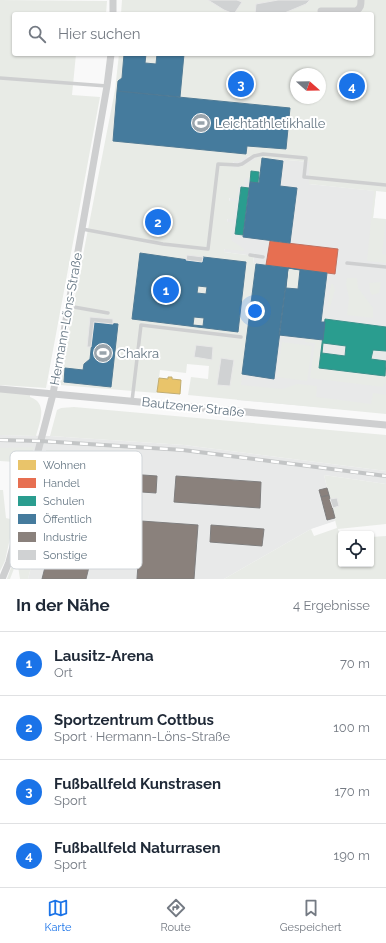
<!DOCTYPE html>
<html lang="de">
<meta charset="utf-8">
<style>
body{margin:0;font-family:Raleway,sans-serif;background:#f6f6f7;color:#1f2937}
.controls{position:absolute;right:12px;bottom:12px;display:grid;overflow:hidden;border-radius:4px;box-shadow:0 1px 3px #0004}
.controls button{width:36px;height:36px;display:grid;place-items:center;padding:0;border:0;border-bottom:1px solid #e0e1e3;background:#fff;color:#1f2937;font:20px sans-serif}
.compass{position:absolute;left:290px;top:68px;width:36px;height:36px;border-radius:50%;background:#fff;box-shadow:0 1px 3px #0004;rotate:110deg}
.you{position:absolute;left:255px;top:311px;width:14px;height:14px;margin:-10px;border:3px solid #fff;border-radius:50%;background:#1a73e8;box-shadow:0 0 0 6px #1a73e833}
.badge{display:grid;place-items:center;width:26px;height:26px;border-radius:50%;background:#1a73e8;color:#fff;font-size:13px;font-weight:700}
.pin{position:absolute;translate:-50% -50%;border:2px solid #fff;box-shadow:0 1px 4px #0006}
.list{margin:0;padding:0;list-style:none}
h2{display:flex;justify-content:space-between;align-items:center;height:52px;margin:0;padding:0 16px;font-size:17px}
h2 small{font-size:13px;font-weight:400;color:#747a83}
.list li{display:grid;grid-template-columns:26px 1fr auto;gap:12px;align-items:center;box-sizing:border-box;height:64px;padding:0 16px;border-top:1px solid #e0e1e3}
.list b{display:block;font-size:15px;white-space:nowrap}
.list p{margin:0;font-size:13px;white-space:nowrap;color:#747a83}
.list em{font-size:13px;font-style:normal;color:#747a83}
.icon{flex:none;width:22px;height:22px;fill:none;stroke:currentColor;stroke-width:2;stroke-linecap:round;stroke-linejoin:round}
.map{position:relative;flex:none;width:386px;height:579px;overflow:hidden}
.search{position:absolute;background:#fff;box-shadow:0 1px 3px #0004;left:12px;right:12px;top:12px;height:44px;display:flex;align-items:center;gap:10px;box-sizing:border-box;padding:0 14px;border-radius:4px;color:#747a83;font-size:15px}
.sheet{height:308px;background:#fff}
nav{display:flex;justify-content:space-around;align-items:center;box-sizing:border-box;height:56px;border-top:1px solid #e0e1e3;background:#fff;font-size:11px;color:#747a83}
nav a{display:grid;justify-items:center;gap:2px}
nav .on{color:#1a73e8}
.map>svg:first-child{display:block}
.built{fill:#e8e9e9}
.green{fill:#e8ebe6;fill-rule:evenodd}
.homes{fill:#e9c46a;stroke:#c1ad72}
.shops{fill:#e76f51;stroke:#c07160}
.schools{fill:#2a9d8f;stroke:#3c918b;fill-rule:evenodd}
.public{fill:#457b9d;stroke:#4f7a95;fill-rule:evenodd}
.industry{fill:#8a817c;stroke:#7f7e7e}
.building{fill:#d0d2d3;stroke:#e8e8e8}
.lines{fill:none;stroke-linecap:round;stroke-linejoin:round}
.lane{stroke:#cecfd0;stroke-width:3.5}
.street{stroke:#cecfd0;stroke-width:7}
.rail-casing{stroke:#c3c5c6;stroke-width:4}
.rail{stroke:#fff;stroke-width:2.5;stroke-dasharray:8;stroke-linecap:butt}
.labels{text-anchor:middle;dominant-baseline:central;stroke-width:4;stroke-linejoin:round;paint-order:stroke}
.poi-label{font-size:13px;fill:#657683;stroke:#fff;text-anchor:start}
.street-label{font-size:13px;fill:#657683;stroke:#fff}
.key{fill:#fff;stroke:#d1d6da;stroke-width:1}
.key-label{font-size:11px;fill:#657683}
</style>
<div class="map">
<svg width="386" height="579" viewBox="0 0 386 579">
<rect width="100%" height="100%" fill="#f9f9f9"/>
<!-- built -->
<path class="built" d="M234,155l75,7v22l67,7 -3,27 13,2v193l-149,-13 17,-144 -30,-4z
M0,435l50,1 134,9 202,26v13l-62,-9 11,46 -24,8 -87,50h-196l32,-129 -60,1z"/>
<!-- green -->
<path class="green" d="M0,0l107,1 -1,13h-92v40h62l-4,41 28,2 -54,291 -46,-3z
M122,0h264v192l-10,-1 -3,27 13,1 -4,35 4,1v8l-19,-2 7,-70 -65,-7v-22l-43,-4 -4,1 -3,24 -8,-12 -1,8 -5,-1 -1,7h-5l-2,14 -8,-1v3h7l-2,18h-7v3h6l-2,18 13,9v2l-20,-2v3l30,4 -1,7 3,1 -15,121 41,4 15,-5 20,2 -1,11 55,7 2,-11 13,2v19l-198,-19 3,-18 17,2 1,-13 -22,-2 -1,9 -26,-3 -3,23 -97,-8 12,-73 43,-222 4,-36h253v-40h-251zM296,74h24v24h-24zM248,156l9,2 -14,8 -10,2v-6l6,-1z
M288,268l39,5 -6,49h4l-6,46 66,8 1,-9v17h-2l-1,3 -73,-9 5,-35 -10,-1 1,-4 -27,-3z
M347,278h10l1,10 15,20v10l-26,-3 2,-17 -3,-14z
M381,282l-2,11 -7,2 -2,-4 -1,-8z
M331,284h2l2,6 -5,17 -2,-1z
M282,342l30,4 -5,35 -30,-4z
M0,392l30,2v3c18,6 10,24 6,39l-36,-1z
M74,407l312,28v36l-202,-26 -134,-9 7,-26 4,-2z
M34,447l-5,16 -29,-2v-13z
M46,450h15v1l-11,44 -14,-5z
M324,475l62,9v40l-48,5 3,9v26h30v-27l15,-1v43h-162l87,-50 3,7 23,-8z
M0,490h3l3,28 8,2 -9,41 -5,10z
M28,499h2l-15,67 -5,13h-3l5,-14z
M33,500l14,4 -19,75h-8l-2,-13z"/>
<!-- homes -->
<path class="homes" d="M168,377h4v2l9,1 -1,14 -23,-2 2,-14 9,1z"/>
<!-- shops -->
<path class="shops" d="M270,241l68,8 -3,25 -69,-9z"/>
<!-- schools -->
<path class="schools" d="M251,171l8,1 -1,11 -8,-1z
M241,187l8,1 -6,47 -8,-1z
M325,319l61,8v24l-13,-1 -2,9 15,2 -1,15 -66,-8zM323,343l23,3 -1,10 -23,-3z"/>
<!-- public -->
<path class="public" d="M124,54h22l-1,9 11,1 1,-10h27l-4,43 -63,-6 1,-10 4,-3z
M117,91l173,17 -4,41 -39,-3 -1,8 -133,-13z
M262,158l21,3 -3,25 17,2 -7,55 -47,-6 7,-55 9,1z
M140,253l62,9 1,-5 43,5 -8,70 -106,-13zM198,286l9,1 -1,7 -9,-1zM194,317l10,1 -1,8 -10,-1z
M256,264l32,4 -14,111 -32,-5z
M288,268l39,5 -6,49h4l-2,18 -44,-5zM288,268l12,2 -2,19 -12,-1z
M94,322l24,2 -7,63 -47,-5 1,-14 18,2 1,-6 6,-5z"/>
<!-- industry -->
<path class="industry" d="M72,470l85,6 -1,17 -85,-6z
M176,476l85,6 -1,26 -86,-6z
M327,488l2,7 -8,2 -2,-7z
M329,495l6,23 -8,2 -6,-23z
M59,512l41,10 -14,57h-44z
M141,521l57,4 -4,54h-57z
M211,525l53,4 -2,17 -52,-4z"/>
<!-- building -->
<path class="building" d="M208,0h29l5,2 -8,12 -10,-4z
M278,0h32l-4,4 -24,10h-27l1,-10z
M187,255l16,2 -1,5 -16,-2z
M90,317l23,2v5l-19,-2 -3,25h-4z
M196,345l17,2 -1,13 -18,-3z
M221,358l13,2 -4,26 -13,-1z
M337,498l2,8 -6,2 -3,-9z"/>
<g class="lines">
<!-- lane -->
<path class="lane" d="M0,78l107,8
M82,229l81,15 45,5 10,-85 20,1 4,-1 12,-8 9,-2 43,4 -2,19 82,8
M250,255l13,2
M347,263l39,4
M68,306l40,7
M132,401l9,-76 100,12"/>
<!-- street -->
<path class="street" d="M321,11h35c5,-3 5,-6 5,-11
M113,14v-14
M0,389l386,36
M2,579l7,-17 44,-168 54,-308 4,-32"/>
<!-- rail casing -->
<g class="rail-casing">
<path id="rail" d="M0,440l40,1 143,9 203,26"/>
</g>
<!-- rail -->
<use href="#rail" class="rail"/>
</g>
<!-- icons -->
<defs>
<g id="stadium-disc" transform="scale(1)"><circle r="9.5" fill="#99a4ac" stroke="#fff"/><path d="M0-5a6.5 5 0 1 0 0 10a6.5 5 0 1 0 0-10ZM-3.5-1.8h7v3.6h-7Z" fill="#fff"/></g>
</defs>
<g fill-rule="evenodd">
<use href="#stadium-disc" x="201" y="123"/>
<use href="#stadium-disc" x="103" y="353"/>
</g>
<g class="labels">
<!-- poi labels -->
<g class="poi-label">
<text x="215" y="123">Leichtathletikhalle</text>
<text x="117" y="353">Chakra</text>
</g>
<!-- street labels -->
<g class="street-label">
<text transform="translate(66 319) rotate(-80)">Hermann-Löns-Straße</text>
<text transform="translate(193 407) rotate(6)">Bautzener Straße</text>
</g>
</g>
<!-- legend -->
<rect x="10" y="451" width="132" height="118" rx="6" class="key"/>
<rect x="18" y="460" width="18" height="10" fill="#e9c46a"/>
<rect x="18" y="478" width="18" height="10" fill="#e76f51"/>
<rect x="18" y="496" width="18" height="10" fill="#2a9d8f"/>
<rect x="18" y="514" width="18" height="10" fill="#457b9d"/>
<rect x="18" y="532" width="18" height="10" fill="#8a817c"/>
<rect x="18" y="550" width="18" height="10" fill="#d0d2d3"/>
<g class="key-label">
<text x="43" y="469">Wohnen</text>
<text x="43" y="487">Handel</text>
<text x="43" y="505">Schulen</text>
<text x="43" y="523">Öffentlich</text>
<text x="43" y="541">Industrie</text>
<text x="43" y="559">Sonstige</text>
</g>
</svg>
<div class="controls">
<button><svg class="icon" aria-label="locate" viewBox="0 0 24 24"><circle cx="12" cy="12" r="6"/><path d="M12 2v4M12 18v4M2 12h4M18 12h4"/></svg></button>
</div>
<svg class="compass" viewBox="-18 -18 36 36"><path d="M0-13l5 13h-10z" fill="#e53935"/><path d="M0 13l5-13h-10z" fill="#747a83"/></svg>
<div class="you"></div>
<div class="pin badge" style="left:166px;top:290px">1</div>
<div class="pin badge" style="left:158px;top:222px">2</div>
<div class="pin badge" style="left:241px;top:84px">3</div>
<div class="pin badge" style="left:352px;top:86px">4</div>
<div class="search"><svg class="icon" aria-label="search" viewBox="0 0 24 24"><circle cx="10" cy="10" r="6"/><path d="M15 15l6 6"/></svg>Hier suchen</div>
</div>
<section class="sheet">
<h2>In der Nähe<small>4 Ergebnisse</small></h2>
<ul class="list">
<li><span class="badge">1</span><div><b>Lausitz-Arena</b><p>Ort</p></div><em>70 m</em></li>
<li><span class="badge">2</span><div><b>Sportzentrum Cottbus</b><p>Sport · Hermann-Löns-Straße</p></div><em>100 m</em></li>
<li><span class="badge">3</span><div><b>Fußballfeld Kunstrasen</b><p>Sport</p></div><em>170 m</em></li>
<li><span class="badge">4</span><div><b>Fußballfeld Naturrasen</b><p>Sport</p></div><em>190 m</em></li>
</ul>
</section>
<nav>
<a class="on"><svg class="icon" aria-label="map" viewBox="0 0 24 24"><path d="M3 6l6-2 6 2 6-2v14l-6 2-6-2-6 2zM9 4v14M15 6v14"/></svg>Karte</a>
<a><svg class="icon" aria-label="directions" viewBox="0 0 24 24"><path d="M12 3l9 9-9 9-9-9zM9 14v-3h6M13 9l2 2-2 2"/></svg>Route</a>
<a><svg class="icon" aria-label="saved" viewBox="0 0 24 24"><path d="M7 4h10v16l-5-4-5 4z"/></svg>Gespeichert</a>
</nav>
